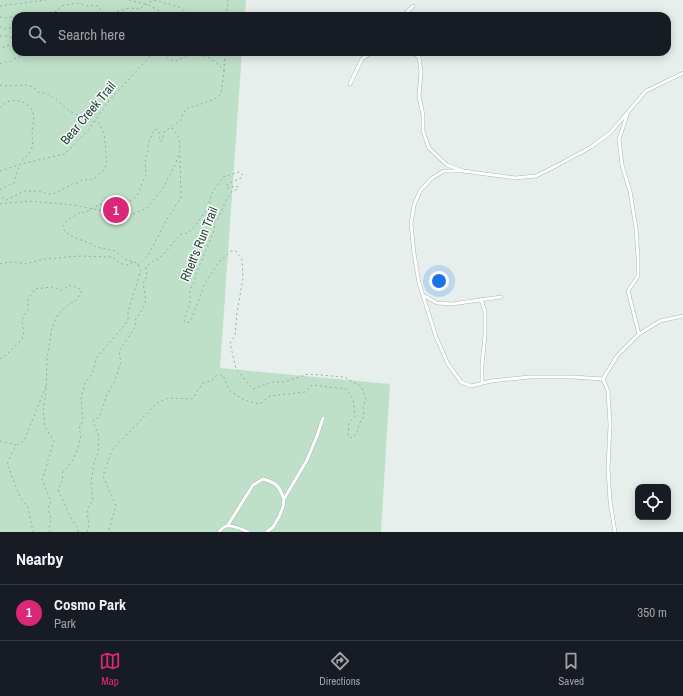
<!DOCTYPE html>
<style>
body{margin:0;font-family:"Archivo Narrow",sans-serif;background:#20242c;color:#f1f3f6}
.controls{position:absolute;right:12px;bottom:12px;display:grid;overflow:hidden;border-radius:8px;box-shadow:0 2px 10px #0003}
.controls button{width:36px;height:36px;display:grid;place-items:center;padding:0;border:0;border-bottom:1px solid #363941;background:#171b24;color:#f1f3f6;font:20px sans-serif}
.you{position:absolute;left:439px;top:281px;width:14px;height:14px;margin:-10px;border:3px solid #fff;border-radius:50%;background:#1a73e8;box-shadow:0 0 0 6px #1a73e833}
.badge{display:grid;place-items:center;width:26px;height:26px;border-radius:50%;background:#db2777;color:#fff;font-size:13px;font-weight:700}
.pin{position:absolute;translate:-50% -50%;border:2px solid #fff;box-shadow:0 1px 4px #0006}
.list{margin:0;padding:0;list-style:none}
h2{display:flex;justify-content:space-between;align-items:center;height:52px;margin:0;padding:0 16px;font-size:17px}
h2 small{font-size:13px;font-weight:400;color:#9ea1a6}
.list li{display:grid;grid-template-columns:26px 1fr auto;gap:12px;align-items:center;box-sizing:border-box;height:56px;padding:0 16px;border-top:1px solid #363941}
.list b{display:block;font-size:15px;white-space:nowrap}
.list p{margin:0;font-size:13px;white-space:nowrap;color:#9ea1a6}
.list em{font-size:13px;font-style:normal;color:#9ea1a6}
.icon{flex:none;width:22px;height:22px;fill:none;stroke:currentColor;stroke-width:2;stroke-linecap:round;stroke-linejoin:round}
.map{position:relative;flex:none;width:683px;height:532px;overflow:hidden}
.search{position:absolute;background:#171b24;box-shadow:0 2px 10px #0003;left:12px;right:12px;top:12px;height:44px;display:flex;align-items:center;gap:10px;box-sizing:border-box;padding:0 14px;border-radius:12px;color:#9ea1a6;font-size:15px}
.sheet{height:108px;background:#171b24}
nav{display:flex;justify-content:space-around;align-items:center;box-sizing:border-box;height:56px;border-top:1px solid #363941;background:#171b24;font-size:11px;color:#9ea1a6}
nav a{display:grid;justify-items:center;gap:2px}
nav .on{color:#db2777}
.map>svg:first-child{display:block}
.green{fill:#bfe0c8}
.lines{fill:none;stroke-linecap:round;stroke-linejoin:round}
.lane-casing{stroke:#a8b8b2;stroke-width:4}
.path{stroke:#86b3a5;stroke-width:1;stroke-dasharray:2 3;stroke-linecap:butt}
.lane{stroke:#fff;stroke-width:3}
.labels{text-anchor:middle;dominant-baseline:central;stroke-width:3;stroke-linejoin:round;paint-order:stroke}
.street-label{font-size:13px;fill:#24423a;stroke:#f7fbf9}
</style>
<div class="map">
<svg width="683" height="532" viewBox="0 0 683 532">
<rect width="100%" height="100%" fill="#e6efeb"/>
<!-- green -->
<path class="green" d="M0,0h246l-1,16h-229v36h226l-22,316 170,16 -9,148h-381z"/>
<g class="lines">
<!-- lane casing -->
<g class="lane-casing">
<path id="lane" d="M406,16v-3l7,-7
M411,52l8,5
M417,52l2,5 2,14 -2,25 4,19v16l6,17 18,17 16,6 52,7 21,-2 22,-11 33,-18 19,-14 36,-42 37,-18
M350,84l12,-25 10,-7
M628,112l-9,27 3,26 8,26 6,37 2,29v19l-10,15 11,43
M463,171h-19l-12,7 -12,13 -6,14 -3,19 3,29 5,30 17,54 12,27 13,18 10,4 20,-5 38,-4h44l30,2 5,12 2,34 -2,43 2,33 5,31
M423,295l14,8 15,1 49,-7
M481,299l4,13v24l-3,28v19
M603,379l14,-23 22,-22 21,-13 23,-5
M228,525l25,-40 10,-6c14,4 16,7 21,20
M219,532c2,-2 3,-4 5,-5 6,-4 19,3 24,5
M267,532l6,-5 6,-10 4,-10 1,-8 23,-39 10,-24 6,-18"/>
</g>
<!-- path -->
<path class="path" d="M129,0l20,5 19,11
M0,6l46,-6
M226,16l2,-16
M0,17l5,1 17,-3h13l22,-4 4,-5 16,-3 11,3 7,-1 4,2 3,5 5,2 23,-6 9,1 11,-7 7,-2 6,3 6,1 10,3 6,5 6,1 5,3
M0,26l4,3 9,-1 3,1
M0,36h6l7,2 2,5 -15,6
M211,52l1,1 5,1 2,-2
M0,64c4,-3 11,-1 14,-5l22,-7
M224,71l1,-19
M0,85l8,1 18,-1 7,2 5,5 10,2 8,5 13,12 9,4 8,1 6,5 6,1 6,11 3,30 -3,7 -8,7 -6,3h-8l-5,3 -5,1 -16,9 -7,1 -11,-3h-14l-17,9 -4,-2h-3
M0,108c3,-3 6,-6 10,-7 9,-2 21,3 23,12 2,7 -1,15 -1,22 0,5 2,10 -1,15 -2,5 -7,8 -10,12
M0,171l25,-8 40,-9 25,-26 18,-26 46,-50
M0,190l9,-5 5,-2c2,-6 3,-12 6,-18
M0,204l29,-3 45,4 55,11 18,-8 16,-20 12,-23 5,-14 -1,-13 -7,-10
M0,264l4,-1 11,-1 12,2 5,-2 13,-3 35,-3 31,1 6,3 2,3 8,2 6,-3
M138,265l11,-11 17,-33 15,-24 -1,-44
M0,359l7,-5 15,-15 2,-7 -2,-10 2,-7 4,-6v-10l7,-10 17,-2 10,3 9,-5 11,5 -5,10 -8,4 -11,10 -6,13 -5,32 -1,35 -3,15 2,18 9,14 -12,39 9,21 -3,7 3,12 -2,7 1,5
M0,441l16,4 -9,19 13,33 8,10 5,25
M17,445l7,-4 22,-55
M78,532v-4l-6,-8 -14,-30 4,-9 1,-9 10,-12 6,-16 2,-9 -2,-6 4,-9 -2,-22 4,-15 7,-9 5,-17 31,-36v-9l13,-42 -4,-7 -12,-4 -9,-8 -20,-4 -6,-4 -15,-5 -10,-6 -2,-6 5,-6 13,-8 3,1 15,-8 17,-4 8,1 8,-2 5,-4 9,-22 -1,-15 3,-8v-7l6,-14 3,-1 2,3 1,9h2l2,-9 17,-12 2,-7 7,-7 3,1 22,-8 6,-5 3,-23 -5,-6 -9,-7 -11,-4h-10l-10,6 -6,1 -7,-4 1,-5
M87,532l2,-5 -2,-18 6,-9 -2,-18 1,-5 2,-14 4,-9 1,-17 -6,-16 7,-5 7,-22 7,-11 7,-21 -2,-11 17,-25 -1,-6c12,-16 12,-18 8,-37l4,-6 -1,-10 7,-6 6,-2 22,-25 7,-1 7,-7 12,-17 5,-16 11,-16 16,-5 4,3 -2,3 -15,7 1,3 10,-2 1,3 -6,2 -5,7 -9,21 -3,2 -1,10 -18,43 -1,7 -5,8v13l-6,18 2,3 3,-1 3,-4 12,-33 15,-23 12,-11h5l6,9 1,18 -6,35 -2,23 -5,7 6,26 17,20 19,-7h12l24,-8 36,3 17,9 5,12 -3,9 1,9 -5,8 -2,9 -5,5 -4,-2 1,-13 6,-7 -2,-17 -7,-10 -34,-4 -7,7 -35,4 -10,8 -16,-4 -15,-10 -6,-15h-6l-6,6 -8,2 -11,16 -24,-1 -11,5 -45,47 -9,26 13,30 -8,26"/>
<!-- lane -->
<use href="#lane" class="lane"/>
</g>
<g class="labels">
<!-- street labels -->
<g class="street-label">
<text transform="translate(88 113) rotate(-50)">Bear Creek Trail</text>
<text transform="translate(199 244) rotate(-68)">Rhett's Run Trail</text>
</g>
</g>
</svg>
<div class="controls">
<button><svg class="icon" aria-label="locate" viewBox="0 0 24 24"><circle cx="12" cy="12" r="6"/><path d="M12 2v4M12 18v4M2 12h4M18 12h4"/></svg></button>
</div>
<div class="you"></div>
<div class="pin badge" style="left:116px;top:210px">1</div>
<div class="search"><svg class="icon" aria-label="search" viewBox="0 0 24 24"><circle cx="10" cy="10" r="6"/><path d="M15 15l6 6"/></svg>Search here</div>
</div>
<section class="sheet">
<h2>Nearby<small></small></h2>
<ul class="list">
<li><span class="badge">1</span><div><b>Cosmo Park</b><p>Park</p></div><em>350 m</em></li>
</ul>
</section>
<nav>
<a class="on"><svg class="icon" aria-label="map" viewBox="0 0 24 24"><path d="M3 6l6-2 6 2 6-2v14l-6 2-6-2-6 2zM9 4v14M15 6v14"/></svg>Map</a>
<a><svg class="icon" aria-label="directions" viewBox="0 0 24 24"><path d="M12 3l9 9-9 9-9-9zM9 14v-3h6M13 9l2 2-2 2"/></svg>Directions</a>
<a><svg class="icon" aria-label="saved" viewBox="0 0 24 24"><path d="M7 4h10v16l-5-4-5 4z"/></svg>Saved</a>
</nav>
